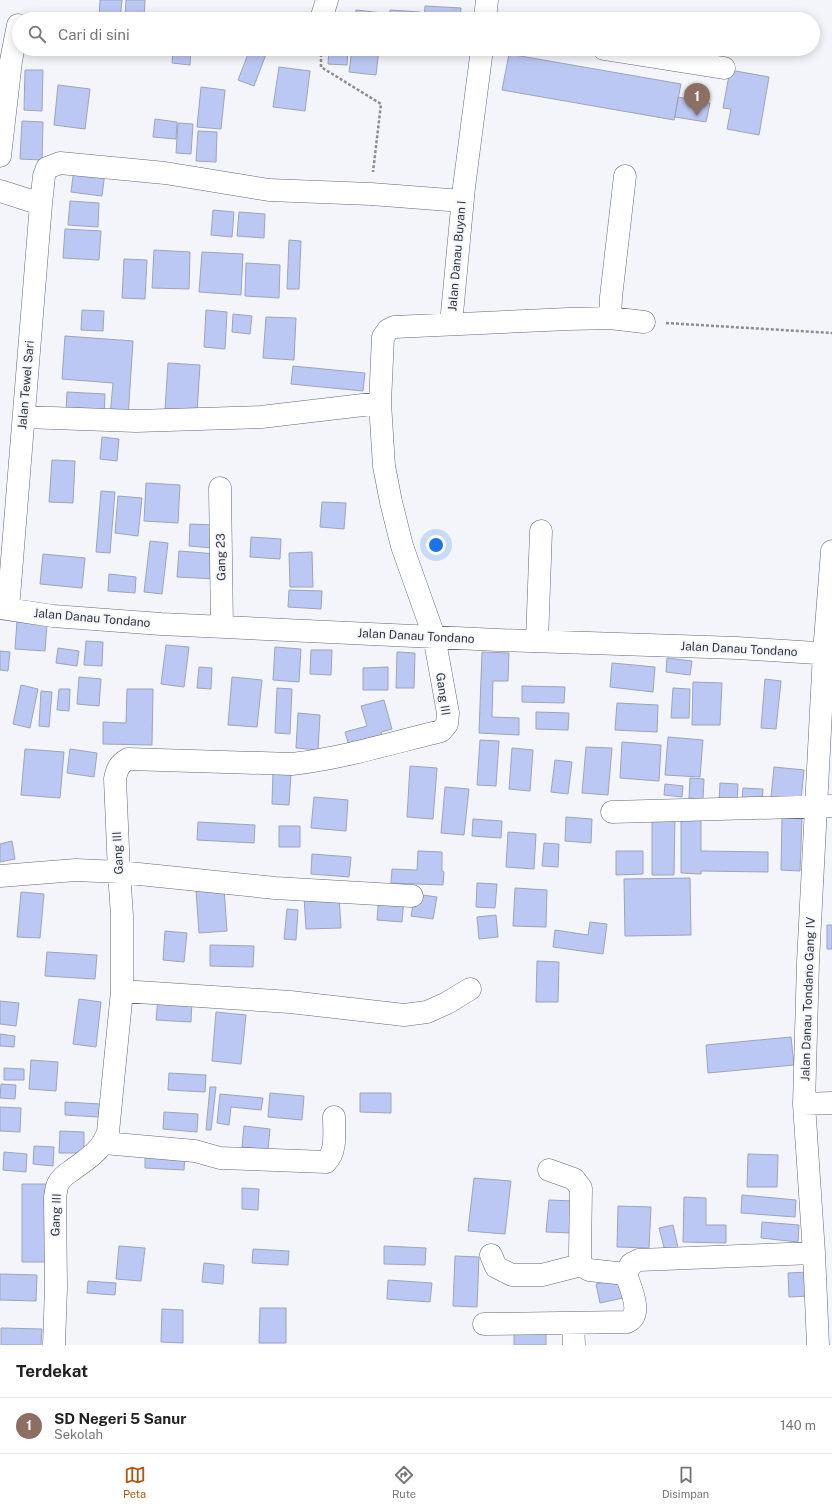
<!DOCTYPE html>
<html lang="id">
<style>
body{margin:0;font-family:"Public Sans",sans-serif;background:#f2f2f2;color:#222}
.you{position:absolute;left:436px;top:545px;width:14px;height:14px;margin:-10px;border:3px solid #fff;border-radius:50%;background:#1a73e8;box-shadow:0 0 0 6px #1a73e833}
.badge{display:grid;place-items:center;width:26px;height:26px;border-radius:50%;background:#b45309;color:#fff;font-size:13px;font-weight:700}
.pin{position:absolute;translate:-50% -33px;filter:drop-shadow(0 1px 2px #0008)}
.pin::after{content:'';position:absolute;top:21px;width:14px;height:12px;background:inherit;clip-path:polygon(0 0,100% 0,50% 100%)}
.list{margin:0;padding:0;list-style:none}
h2{display:flex;justify-content:space-between;align-items:center;height:52px;margin:0;padding:0 16px;font-size:17px}
h2 small{font-size:13px;font-weight:400;color:#767676}
.list li{display:grid;grid-template-columns:26px 1fr auto;gap:12px;align-items:center;box-sizing:border-box;height:56px;padding:0 16px;border-top:1px solid #e0e0e0}
.list b{display:block;font-size:15px;white-space:nowrap}
.list p{margin:0;font-size:13px;white-space:nowrap;color:#767676}
.list em{font-size:13px;font-style:normal;color:#767676}
.icon{flex:none;width:22px;height:22px;fill:none;stroke:currentColor;stroke-width:2;stroke-linecap:round;stroke-linejoin:round}
.map{position:relative;flex:none;width:832px;height:1345px;overflow:hidden}
.search{position:absolute;background:#fff;box-shadow:0 2px 10px #0003;left:12px;right:12px;top:12px;height:44px;display:flex;align-items:center;gap:10px;box-sizing:border-box;padding:0 14px;border-radius:22px;color:#767676;font-size:15px}
.sheet{height:108px;background:#fff}
nav{display:flex;justify-content:space-around;align-items:center;box-sizing:border-box;height:56px;border-top:1px solid #e0e0e0;background:#fff;font-size:11px;color:#767676}
nav a{display:grid;justify-items:center;gap:2px}
nav .on{color:#b45309}
.map>svg:first-child{display:block}
.building{fill:#bbc8f3;stroke:#9ca4be}
.lines{fill:none;stroke-linecap:round;stroke-linejoin:round}
.minor-casing{stroke:#616980;stroke-width:23}
.path{stroke:#898d94;stroke-width:2.5;stroke-dasharray:3 2;stroke-linecap:butt}
.minor{stroke:#fff;stroke-width:22}
.labels{text-anchor:middle;dominant-baseline:central;stroke-width:3.5;stroke-linejoin:round;paint-order:stroke}
.street-label{font-size:12px;fill:#333741;stroke:#f3f5fa}
</style>
<div class="map">
<svg width="832" height="1345" viewBox="0 0 832 1345">
<rect width="100%" height="100%" fill="#f3f5fa"/>
<!-- building -->
<path class="building" d="M100,0h22l-2,19h-21z
M126,0h19l-1,18 -19,-1z
M425,6l36,2 -1,11h-36z
M356,10l27,3 -1,6h-27z
M390,10l30,2v7h-30z
M331,14l19,1v4h-19z
M124,49h23l-1,5 -22,-1z
M173,49h18l-1,16 -18,-2z
M250,49h18l-14,37 -16,-6z
M329,49h19l-1,16 -19,-1z
M352,49h27l-3,26 -27,-3z
M392,49h20v5l-20,-1z
M509,54l172,30 -7,36 -172,-30z
M279,67l31,4 -5,40 -32,-4z
M25,70h18l-1,41 -18,-1z
M730,70l39,7 -10,58 -32,-6 4,-20 -8,-1z
M58,85l32,4 -5,40 -31,-4z
M201,87l24,3 -4,39 -24,-2z
M678,97l32,6 -4,19 -31,-5z
M155,119l22,3 -1,17 -23,-2z
M22,121l21,1 -1,38 -22,-1z
M178,123l15,1 -2,30 -15,-1z
M198,131l19,1 -1,30 -20,-1z
M74,168l31,4 -3,24 -31,-4z
M70,201l29,2 -1,24 -30,-2z
M213,210l21,2 -2,25 -21,-2z
M239,212l26,2 -1,24 -27,-2z
M65,229l36,2 -2,29 -36,-2z
M289,240l12,1 -2,48h-12z
M154,250l36,2 -1,37 -37,-1z
M202,252l41,2 -2,41 -42,-3z
M124,259l23,1 -2,39 -23,-1z
M246,263l34,2 -1,33 -34,-2z
M82,310l22,1 -1,20 -22,-1z
M206,310l21,2 -2,37 -21,-2z
M233,314l19,2 -2,18 -18,-2z
M266,317l30,1 -2,42 -31,-2z
M65,336l68,5 -5,77 -18,-2 3,-33 -51,-4z
M168,363l32,2 -3,47 -32,-2z
M293,366l72,7 -2,18 -72,-7z
M67,392l38,2 -1,21 -38,-2z
M102,437l17,2 -2,22 -17,-2z
M52,460l23,1 -2,42 -24,-1z
M146,483l34,2 -2,38 -34,-2z
M101,491l14,1 -5,61 -14,-1z
M118,496l24,2 -4,38 -23,-3z
M322,502l24,1 -2,26 -24,-2z
M190,524l25,1 -2,23 -24,-2z
M251,537l30,2 -1,20 -30,-2z
M150,541l18,2 -6,51 -18,-2z
M179,551l38,3 -1,25 -39,-2z
M312,552l1,35h-23l-1,-34z
M43,554l42,4 -3,30 -42,-4z
M109,574l27,3 -1,16 -27,-2z
M289,590l33,1 -1,18 -33,-2z
M17,621l30,3 -2,27 -30,-2z
M86,641l17,1 -1,24 -18,-1z
M166,645l23,2 -5,40 -23,-3z
M275,647l26,2 -2,33 -26,-2z
M58,648l21,3 -2,15 -21,-3z
M311,650h21l-1,25 -21,-1z
M0,651l10,1 -2,19 -8,-1z
M397,652l18,1 -1,35h-18z
M482,652l27,1 -1,28h-15l-1,36 27,1v17l-40,-2z
M667,658l25,3 -2,14 -24,-3z
M612,663l43,4 -2,25 -43,-5z
M199,667l13,1 -1,21 -14,-1z
M388,667v23h-25v-22z
M79,677l22,2 -2,27 -22,-2z
M232,677l30,3 -5,47 -29,-2z
M765,679l16,2 -5,48 -15,-1z
M693,682l29,1 -2,42h-28z
M21,685l17,4 -8,39 -17,-4z
M522,686l43,1 -1,16 -42,-1z
M277,688l15,1 -2,45 -15,-1z
M673,688l17,1 -1,29h-18z
M59,689h11l-1,22 -12,-1z
M127,689h26l-1,56 -49,-1v-22l23,1z
M41,691l11,1 -3,35 -10,-1z
M384,700l8,29 -11,3 1,4 -33,10 -4,-14 22,-6 -6,-20z
M617,703l41,2 -1,27 -42,-2z
M536,712l33,1 -1,17 -32,-1z
M298,713l22,2 -2,35 -22,-2z
M668,737l35,3 -3,37 -35,-2z
M480,740l19,1 -3,45 -19,-1z
M622,742l39,3 -2,36 -39,-3z
M586,747l26,1 -4,47 -26,-2z
M512,748l21,2 -3,41 -21,-2z
M25,749l39,3 -4,46 -39,-3z
M70,749l27,4 -3,24 -27,-4z
M555,760l17,2 -4,32 -17,-2z
M410,766l27,2 -4,51 -26,-2z
M774,767l30,3 -3,30 -30,-3z
M273,772l18,1 -2,32 -17,-1z
M690,778l14,1 -1,20 -14,-1z
M720,783l18,1 -1,20 -18,-1z
M665,784l18,2 -1,11 -18,-2z
M445,787l24,2 -5,46 -23,-2z
M743,788l20,1 -1,13 -20,-2z
M314,797l34,3 -2,31 -35,-3z
M566,817l26,2 -1,24 -26,-2z
M652,818h23l-1,57h-22z
M782,818h20l-2,53 -19,-1z
M473,819l29,2 -1,17 -29,-2z
M681,820h20v31l67,1v20l-67,-1v3l-20,-1z
M198,822l57,3 -1,18 -57,-3z
M279,826h21v21h-21z
M508,832l28,2 -2,35 -28,-2z
M12,841l3,18 -15,3v-18z
M544,843l15,1 -1,23 -16,-1z
M418,851l24,1v19l2,1 -1,13 -52,-2 1,-14 25,1z
M616,851h27v23l-27,1z
M312,854l39,3 -2,20 -38,-3z
M690,878l1,57 -66,1 -1,-57z
M477,883l20,1 -2,24 -19,-1z
M224,888l3,43 -28,2 -3,-43z
M515,888l32,2 -1,37 -33,-1z
M21,892l23,2 -4,44 -23,-1z
M415,894l22,3 -4,22 -22,-3z
M339,895l2,33 -35,1 -2,-32z
M379,895l25,3 -2,24 -25,-2z
M287,909l11,1 -2,30 -12,-1z
M496,915l2,22 -19,2 -2,-22z
M590,922l17,2 -4,30 -50,-7 2,-17 33,5z
M827,925h5v24h-5z
M165,931l22,2 -3,29 -21,-2z
M210,945l44,1 -1,21 -43,-1z
M47,952l50,3 -2,24 -50,-3z
M537,961l22,1 -1,40h-22z
M158,998l34,2 -1,22 -35,-2z
M79,999l22,3 -5,45 -23,-3z
M0,1001l19,2 -3,23 -16,-2z
M216,1012l30,3 -5,49 -29,-3z
M0,1034l15,2 -1,11 -14,-1z
M791,1037l3,28 -86,8 -2,-28z
M31,1060l27,2 -2,29 -27,-2z
M4,1068l20,1v11h-20z
M169,1073l37,2 -1,17 -37,-2z
M1,1084l15,1 -1,14 -15,-1z
M210,1087h6l-5,43h-5z
M270,1093l34,3 -2,24 -34,-3z
M360,1093h31v20l-31,-1z
M220,1094l43,4 -2,12 -30,-3 -2,18 -12,-2z
M65,1102l35,2 -1,13 -34,-2z
M0,1107l21,1 -1,24 -20,-1z
M164,1112l34,2 -1,18 -34,-3z
M244,1126l26,3 -2,21 -26,-3z
M60,1131l24,1v21h-25z
M34,1146l20,1 -1,19 -20,-2z
M145,1151l40,3 -1,16 -39,-2z
M4,1152l23,2 -1,18 -23,-2z
M748,1154l30,1 -1,32h-30z
M474,1178l37,3 -6,53 -37,-3z
M22,1184h25v78h-25z
M242,1188l17,1 -1,21 -16,-1z
M742,1195l54,5 -1,17 -54,-4z
M684,1197l22,1v27h20v18l-43,-1z
M549,1200l24,1 -2,32 -25,-1z
M618,1206l33,1 -2,41 -32,-1z
M762,1222l37,3 -1,17 -37,-4z
M673,1225l5,23 -13,3 -6,-23z
M119,1246l26,2 -4,33 -25,-2z
M384,1246l42,2 -1,17 -41,-1z
M253,1249l36,2 -1,14 -36,-2z
M455,1256l24,1 -2,50 -24,-1z
M204,1263l20,2 -1,19 -21,-2z
M808,1272l1,24 -20,1 -1,-24z
M0,1274l37,1 -1,26 -36,-1z
M619,1279l4,19 -23,5 -4,-19z
M388,1280l44,3 -2,19 -43,-3z
M88,1281l28,2 -1,12 -28,-2z
M260,1308h26v35h-27z
M162,1309l21,1v33l-22,-1z
M1,1328l41,1 -1,16h-40z
M514,1333h32v12h-32z"/>
<g class="lines">
<!-- minor casing -->
<g class="minor-casing">
<path id="minor" d="M322,16l5,-16
M485,19l2,-19
M604,49l120,19
M0,156l11,-95 7,-36
M0,191l41,13
M610,318l1,-21 14,-121
M451,324l13,-137 18,-138
M24,417l112,4 125,-4 119,-14
M220,488l2,139
M0,608l53,8 108,8 337,16 239,8 95,6
M8,609l33,-405 3,-28 3,-8 13,-5 105,10 104,17 102,4 91,7
M537,641l4,-110
M612,812l220,-6
M0,876l76,-6 43,2 156,16 137,8
M122,991l168,11 114,13 23,-3 20,-9 23,-14
M804,1104l28,-1
M104,1143l91,8 25,7 106,4c11,-11 8,-30 8,-45
M549,1170l25,9 7,9 -1,66 1,11 8,5 37,4
M491,1255l5,12 16,8h30l39,-10
M573,1323l1,22
M484,1324l143,-2c17,-7 3,-35 -1,-48l5,-10 8,-4 175,-7
M54,1345l2,-58 -1,-90c1,-4 1,-9 3,-13 3,-6 8,-10 13,-13 17,-13 30,-19 37,-39l14,-141v-75l-3,-44 -4,-93c2,-10 4,-15 13,-20l164,5c51,-6 100,-21 149,-33l6,-7 1,-11 -14,-77 -32,-90 -11,-44 -7,-36 -4,-63 3,-66 5,-7 6,-3 174,-8 42,-1 34,4
M818,1345l-4,-92 -10,-149 4,-142 16,-309 8,-102"/>
</g>
<!-- path -->
<path class="path" d="M321,49v18l60,37 -8,68
M666,323l166,10"/>
<!-- minor -->
<use href="#minor" class="minor"/>
</g>
<g class="labels">
<!-- street labels -->
<g class="street-label">
<text transform="translate(457 256) rotate(-85)">Jalan Danau Buyan I</text>
<text transform="translate(26 385) rotate(-85)">Jalan Tewel Sari</text>
<text transform="translate(221 557) rotate(-91)">Gang 23</text>
<text transform="translate(92 618) rotate(5)">Jalan Danau Tondano</text>
<text transform="translate(416 636) rotate(3)">Jalan Danau Tondano</text>
<text transform="translate(739 649) rotate(3)">Jalan Danau Tondano</text>
<text transform="translate(443 694) rotate(82)">Gang III</text>
<text transform="translate(118 853) rotate(-93)">Gang III</text>
<text transform="translate(808 999) rotate(-88)">Jalan Danau Tondano Gang IV</text>
<text transform="translate(56 1215) rotate(-88)">Gang III</text>
</g>
</g>
</svg>
<div class="you"></div>
<div class="pin badge" style="left:697px;top:116px;background:#8d6e63">1</div>
<div class="search"><svg class="icon" aria-label="search" viewBox="0 0 24 24"><circle cx="10" cy="10" r="6"/><path d="M15 15l6 6"/></svg>Cari di sini</div>
</div>
<section class="sheet">
<h2>Terdekat<small></small></h2>
<ul class="list">
<li><span class="badge" style="background:#8d6e63">1</span><div><b>SD Negeri 5 Sanur</b><p>Sekolah</p></div><em>140 m</em></li>
</ul>
</section>
<nav>
<a class="on"><svg class="icon" aria-label="map" viewBox="0 0 24 24"><path d="M3 6l6-2 6 2 6-2v14l-6 2-6-2-6 2zM9 4v14M15 6v14"/></svg>Peta</a>
<a><svg class="icon" aria-label="directions" viewBox="0 0 24 24"><path d="M12 3l9 9-9 9-9-9zM9 14v-3h6M13 9l2 2-2 2"/></svg>Rute</a>
<a><svg class="icon" aria-label="saved" viewBox="0 0 24 24"><path d="M7 4h10v16l-5-4-5 4z"/></svg>Disimpan</a>
</nav>
